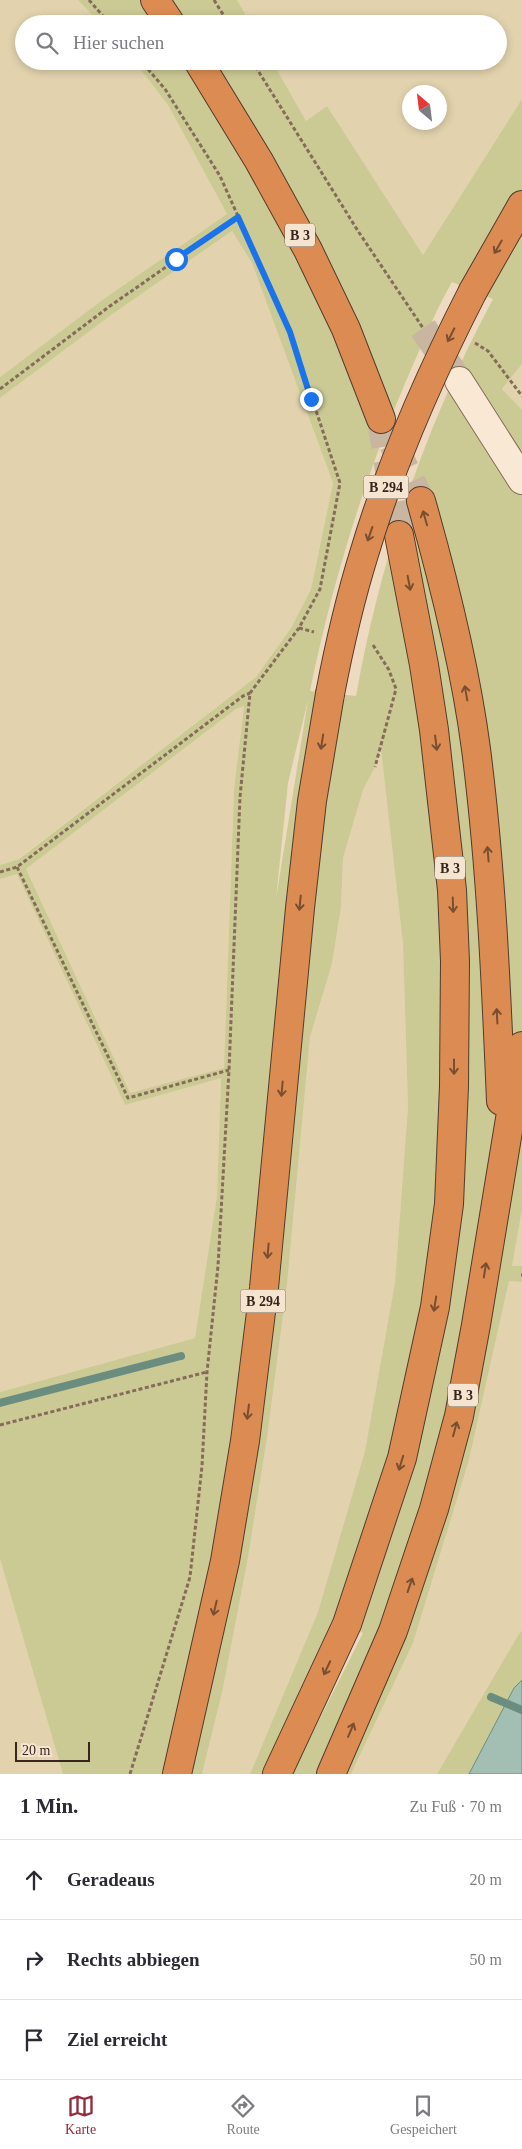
<!DOCTYPE html>
<html lang="de">
<meta charset="utf-8">
<style>
body{margin:0;font-family:Georgia,serif;background:#f7f7f7;color:#2b2b33}
.compass{position:absolute;left:402px;top:85px;width:45px;height:45px;border-radius:50%;background:#fff;box-shadow:0 2px 8px #0003;rotate:332deg}
.scale{position:absolute;left:15px;bottom:12px;width:75px;box-sizing:border-box;padding-left:5px;border:2px solid #36261d;border-top:0;font-size:14px;line-height:18px;white-space:nowrap;color:#36261d;-webkit-text-stroke:4px #f5e5d0;paint-order:stroke}
.stop{position:absolute;width:15px;height:15px;margin:-11px;border:4px solid #1a73e8;border-radius:50%;background:#fff}
.stop.end{background:#1a73e8;border-color:#fff;box-shadow:0 1px 5px #0008}
.list{margin:0;padding:0;list-style:none}
h2{display:flex;justify-content:space-between;align-items:center;height:65px;margin:0;padding:0 20px;font-size:21px}
h2 small{font-size:16px;font-weight:400;color:#7c7c81}
.list li{display:grid;grid-template-columns:32px 1fr auto;gap:15px;align-items:center;box-sizing:border-box;height:80px;padding:0 20px;border-top:1px solid #e1e1e2}
.list b{display:block;font-size:19px;white-space:nowrap}
.list em{font-size:16px;font-style:normal;color:#7c7c81}
.icon{flex:none;width:28px;height:28px;fill:none;stroke:currentColor;stroke-width:2;stroke-linecap:round;stroke-linejoin:round}
.map{position:relative;flex:none;width:522px;height:1774px;overflow:hidden}
.search{position:absolute;background:#fff;box-shadow:0 2px 8px #0003;left:15px;right:15px;top:15px;height:55px;display:flex;align-items:center;gap:12px;box-sizing:border-box;padding:0 18px;border-radius:28px;color:#7c7c81;font-size:19px}
.sheet{height:305px;background:#fff}
nav{display:flex;justify-content:space-around;align-items:center;box-sizing:border-box;height:70px;border-top:1px solid #e1e1e2;background:#fff;font-size:14px;color:#7c7c81}
nav a{display:grid;justify-items:center;gap:2px}
nav .on{color:#942a39}
.map>svg:first-child{display:block}
.farmland{fill:#e2d3ae;fill-rule:evenodd}
.green{fill:#cbca95;fill-rule:evenodd}
.water{fill:#a3bfb3;stroke:#6b8d80}
.lines{fill:none;stroke-linecap:round;stroke-linejoin:round}
.stream{stroke:#6b8d80;stroke-width:8}
.minor-tunnel{stroke:#c8b6a0;stroke-width:28;stroke-dasharray:28 14;stroke-linecap:butt}
.highway-tunnel{stroke:#c8b6a0;stroke-width:28;stroke-dasharray:28 14;stroke-linecap:butt}
.minor-casing{stroke:#866b59;stroke-width:30}
.highway-casing{stroke:#533a2d;stroke-width:30}
.path{stroke:#866b59;stroke-width:3;stroke-dasharray:4 2.5;stroke-linecap:butt}
.minor{stroke:#f8e8d4;stroke-width:28}
.highway{stroke:#dc8c52;stroke-width:28}
.highway-bridge-casing{stroke:#533a2d;stroke-width:30;stroke-linecap:butt}
.highway-bridge{stroke:#dc8c52;stroke-width:28}
.oneway{stroke:#784f32}
.route{stroke:#1a73e8;stroke-width:6}
.labels{text-anchor:middle;dominant-baseline:central;stroke-width:4;stroke-linejoin:round;paint-order:stroke}
.shield{fill:#f5e5d0;stroke:#6f5f53;stroke-width:1}
.shield-label{font-size:14px;font-weight:bold;fill:#36261d}
</style>
<div class="map">
<svg width="522" height="1774" viewBox="0 0 522 1774">
<rect width="100%" height="100%" fill="#eddac1"/>
<!-- farmland -->
<path class="farmland" d="M0,0h78l23,24h-77v37h110l34,44 59,109 -122,84 -105,79z
M237,0h285v99l-99,156 -96,-149 -21,15 -34,-60h226v-37h-247zM410,92h30v30h-30z
M232,231l20,32 81,220 -22,106 -20,39 -35,49 -238,182 -18,6v-467l114,-85z
M522,364v46l-20,-21z
M244,705l-10,86 -10,277 -94,26 -104,-225 210,-160z
M381,747l22,197 5,163 -13,175 -30,169 -47,161 -68,162h-48l20,-81 26,-135 19,-120 20,-153 23,-248 22,-73 9,-57 2,-49 20,-68 12,-23z
M17,874l108,231 96,-28 -4,119 -22,142 -195,54v-513z
M522,1210v56h-10z
M509,1281l13,1v349l-85,143h-86l62,-131 56,-183z
M0,1559l63,215h-63z"/>
<!-- green -->
<path class="green" d="M78,0h159l14,24h-150z
M134,61h138l34,60 21,-15 96,149 99,-156v265l-20,25 20,21v800l-10,56h10v16l-13,-1 -40,179 -56,183 -62,131h-15l6,-52 -25,52h-25l71,-141 -25,-11 -73,152h-15l68,-162 47,-161 30,-169 13,-175 -5,-163 -22,-195 -6,18 -12,23 -20,68 -2,49 -9,57 -22,73 -23,248 -20,153 -19,120 -26,135 -20,81h-139l-63,-215v-167l195,-54 22,-142 4,-118 -96,27 -108,-231 -17,5v-14l19,-6 237,-182 35,-49 20,-39 22,-106 -81,-220 -20,-32 -118,82 -114,85v-21l105,-79 122,-84 -59,-109zM452,282l41,17c-67,125 -112,257 -137,397l-46,-5c23,-112 57,-222 103,-326 12,-28 24,-57 39,-83zM308,700l-32,199 12,-116zM244,706l-10,84 -10,278 -94,25 -104,-224 210,-160z
M522,1631v143h-85l82,-140z"/>
<!-- water -->
<path class="water" d="M522,1680v94h-53l45,-86z"/>
<g class="lines">
<!-- stream -->
<path class="stream" d="M0,1403l181,-47
M491,1697l31,13"/>
<!-- minor-tunnel -->
<path class="minor-tunnel" d="M423,328l36,53"/>
<!-- highway-tunnel -->
<path class="highway-tunnel" d="M381,419l18,116
M393,444l28,57"/>
<!-- minor casing -->
<g class="minor-casing">
<path id="minor" d="M459,381l63,99"/>
</g>
<!-- highway casing -->
<g class="highway-casing">
<path id="highway" d="M155,0l16,24
M198,61l61,100 49,89 38,79 35,90
M473,291l49,-86
M421,501c23,81 44,164 55,248 15,117 20,234 25,352
M177,1774l48,-213 20,-120 19,-153 36,-380 12,-107 18,-107
M277,1774l70,-150 55,-166 33,-151 14,-103 5,-118 1,-125 -3,-71 -18,-160 -10,-65 -25,-130
M331,1774l62,-143 41,-122 25,-93 17,-91 46,-279"/>
</g>
<!-- path -->
<path class="path" d="M89,0l21,24
M214,0l15,24
M252,61l106,170 65,97
M475,343l13,8 34,45
M0,389l110,-83 128,-89
M299,628l15,4
M373,645l16,25 7,19 -21,78
M17,867l111,231 101,-28
M0,872l17,-5 226,-171 7,-3
M521,1275h1
M0,1425l207,-53
M130,1774l60,-197 12,-111 5,-94 11,-106 11,-196 11,-273 10,-104 49,-65 21,-39 20,-106 -50,-151 -70,-156 -55,-87 -24,-28"/>
<!-- minor -->
<use href="#minor" class="minor"/>
<!-- highway -->
<use href="#highway" class="highway"/>
<!-- highway-bridge casing -->
<g class="highway-bridge-casing">
<path id="highway-bridge" d="M330,694c9,-47 20,-95 34,-140 27,-91 66,-179 109,-263"/>
</g>
<!-- highway-bridge -->
<use href="#highway-bridge" class="highway-bridge"/>
</g>
<!-- one-way arrows -->
<defs><path id="oneway-shaft" d="M-6 0H5M1.5-3L5.5 0L1.5 3" fill="none" stroke-width="1.6" stroke-linecap="round" stroke-linejoin="round" transform="scale(1.25)"/></defs>
<g class="oneway">
<use href="#oneway-shaft" transform="translate(498 247) rotate(120)"/>
<use href="#oneway-shaft" transform="translate(451 335) rotate(117)"/>
<use href="#oneway-shaft" transform="translate(425 518) rotate(-106)"/>
<use href="#oneway-shaft" transform="translate(370 534) rotate(109)"/>
<use href="#oneway-shaft" transform="translate(409 583) rotate(79)"/>
<use href="#oneway-shaft" transform="translate(466 693) rotate(-100)"/>
<use href="#oneway-shaft" transform="translate(322 742) rotate(99)"/>
<use href="#oneway-shaft" transform="translate(436 743) rotate(83)"/>
<use href="#oneway-shaft" transform="translate(488 854) rotate(-95)"/>
<use href="#oneway-shaft" transform="translate(300 903) rotate(96)"/>
<use href="#oneway-shaft" transform="translate(453 905) rotate(88)"/>
<use href="#oneway-shaft" transform="translate(497 1016) rotate(-93)"/>
<use href="#oneway-shaft" transform="translate(454 1067) rotate(90)"/>
<use href="#oneway-shaft" transform="translate(282 1089) rotate(95)"/>
<use href="#oneway-shaft" transform="translate(268 1251) rotate(95)"/>
<use href="#oneway-shaft" transform="translate(485 1270) rotate(-81)"/>
<use href="#oneway-shaft" transform="translate(435 1304) rotate(99)"/>
<use href="#oneway-shaft" transform="translate(248 1412) rotate(97)"/>
<use href="#oneway-shaft" transform="translate(455 1429) rotate(-75)"/>
<use href="#oneway-shaft" transform="translate(401 1463) rotate(107)"/>
<use href="#oneway-shaft" transform="translate(410 1585) rotate(-71)"/>
<use href="#oneway-shaft" transform="translate(215 1608) rotate(103)"/>
<use href="#oneway-shaft" transform="translate(327 1668) rotate(115)"/>
<use href="#oneway-shaft" transform="translate(351 1730) rotate(-67)"/>
</g>
<g class="lines">
<!-- route -->
<path class="route" d="M176,259l62,-42 52,115 21,67"/>
</g>
<g class="labels">
<!-- shield labels -->
<g class="shield">
<rect x="285" y="223.5" width="30" height="23" rx="4"/>
<rect x="363.5" y="475.5" width="45" height="23" rx="4"/>
<rect x="435" y="856.5" width="30" height="23" rx="4"/>
<rect x="240.5" y="1289.5" width="45" height="23" rx="4"/>
<rect x="448" y="1383.5" width="30" height="23" rx="4"/>
</g>
<g class="shield-label">
<text x="300" y="235">B 3</text>
<text x="386" y="487">B 294</text>
<text x="450" y="868">B 3</text>
<text x="263" y="1301">B 294</text>
<text x="463" y="1395">B 3</text>
</g>
</g>
</svg>
<svg class="compass" viewBox="-18 -18 36 36"><path d="M0-13l5 13h-10z" fill="#e53935"/><path d="M0 13l5-13h-10z" fill="#7c7c81"/></svg>
<div class="scale">20 m</div>
<div class="stop" style="left:176px;top:259px"></div>
<div class="stop end" style="left:311px;top:399px"></div>
<div class="search"><svg class="icon" aria-label="search" viewBox="0 0 24 24"><circle cx="10" cy="10" r="6"/><path d="M15 15l6 6"/></svg>Hier suchen</div>
</div>
<section class="sheet">
<h2>1 Min.<small>Zu Fuß · 70 m</small></h2>
<ul class="list">
<li><svg class="icon" aria-label="ahead" viewBox="0 0 24 24"><path d="M12 20V5M6 11l6-6 6 6"/></svg><div><b>Geradeaus</b></div><em>20 m</em></li>
<li><svg class="icon" aria-label="right" viewBox="0 0 24 24"><path d="M7 20v-9h11M14 6l5 5-5 5"/></svg><div><b>Rechts abbiegen</b></div><em>50 m</em></li>
<li><svg class="icon" aria-label="arrive" viewBox="0 0 24 24"><path d="M6 21V4h12l-3 4 3 4H6"/></svg><div><b>Ziel erreicht</b></div></li>
</ul>
</section>
<nav>
<a class="on"><svg class="icon" aria-label="map" viewBox="0 0 24 24"><path d="M3 6l6-2 6 2 6-2v14l-6 2-6-2-6 2zM9 4v14M15 6v14"/></svg>Karte</a>
<a><svg class="icon" aria-label="directions" viewBox="0 0 24 24"><path d="M12 3l9 9-9 9-9-9zM9 14v-3h6M13 9l2 2-2 2"/></svg>Route</a>
<a><svg class="icon" aria-label="saved" viewBox="0 0 24 24"><path d="M7 4h10v16l-5-4-5 4z"/></svg>Gespeichert</a>
</nav>
